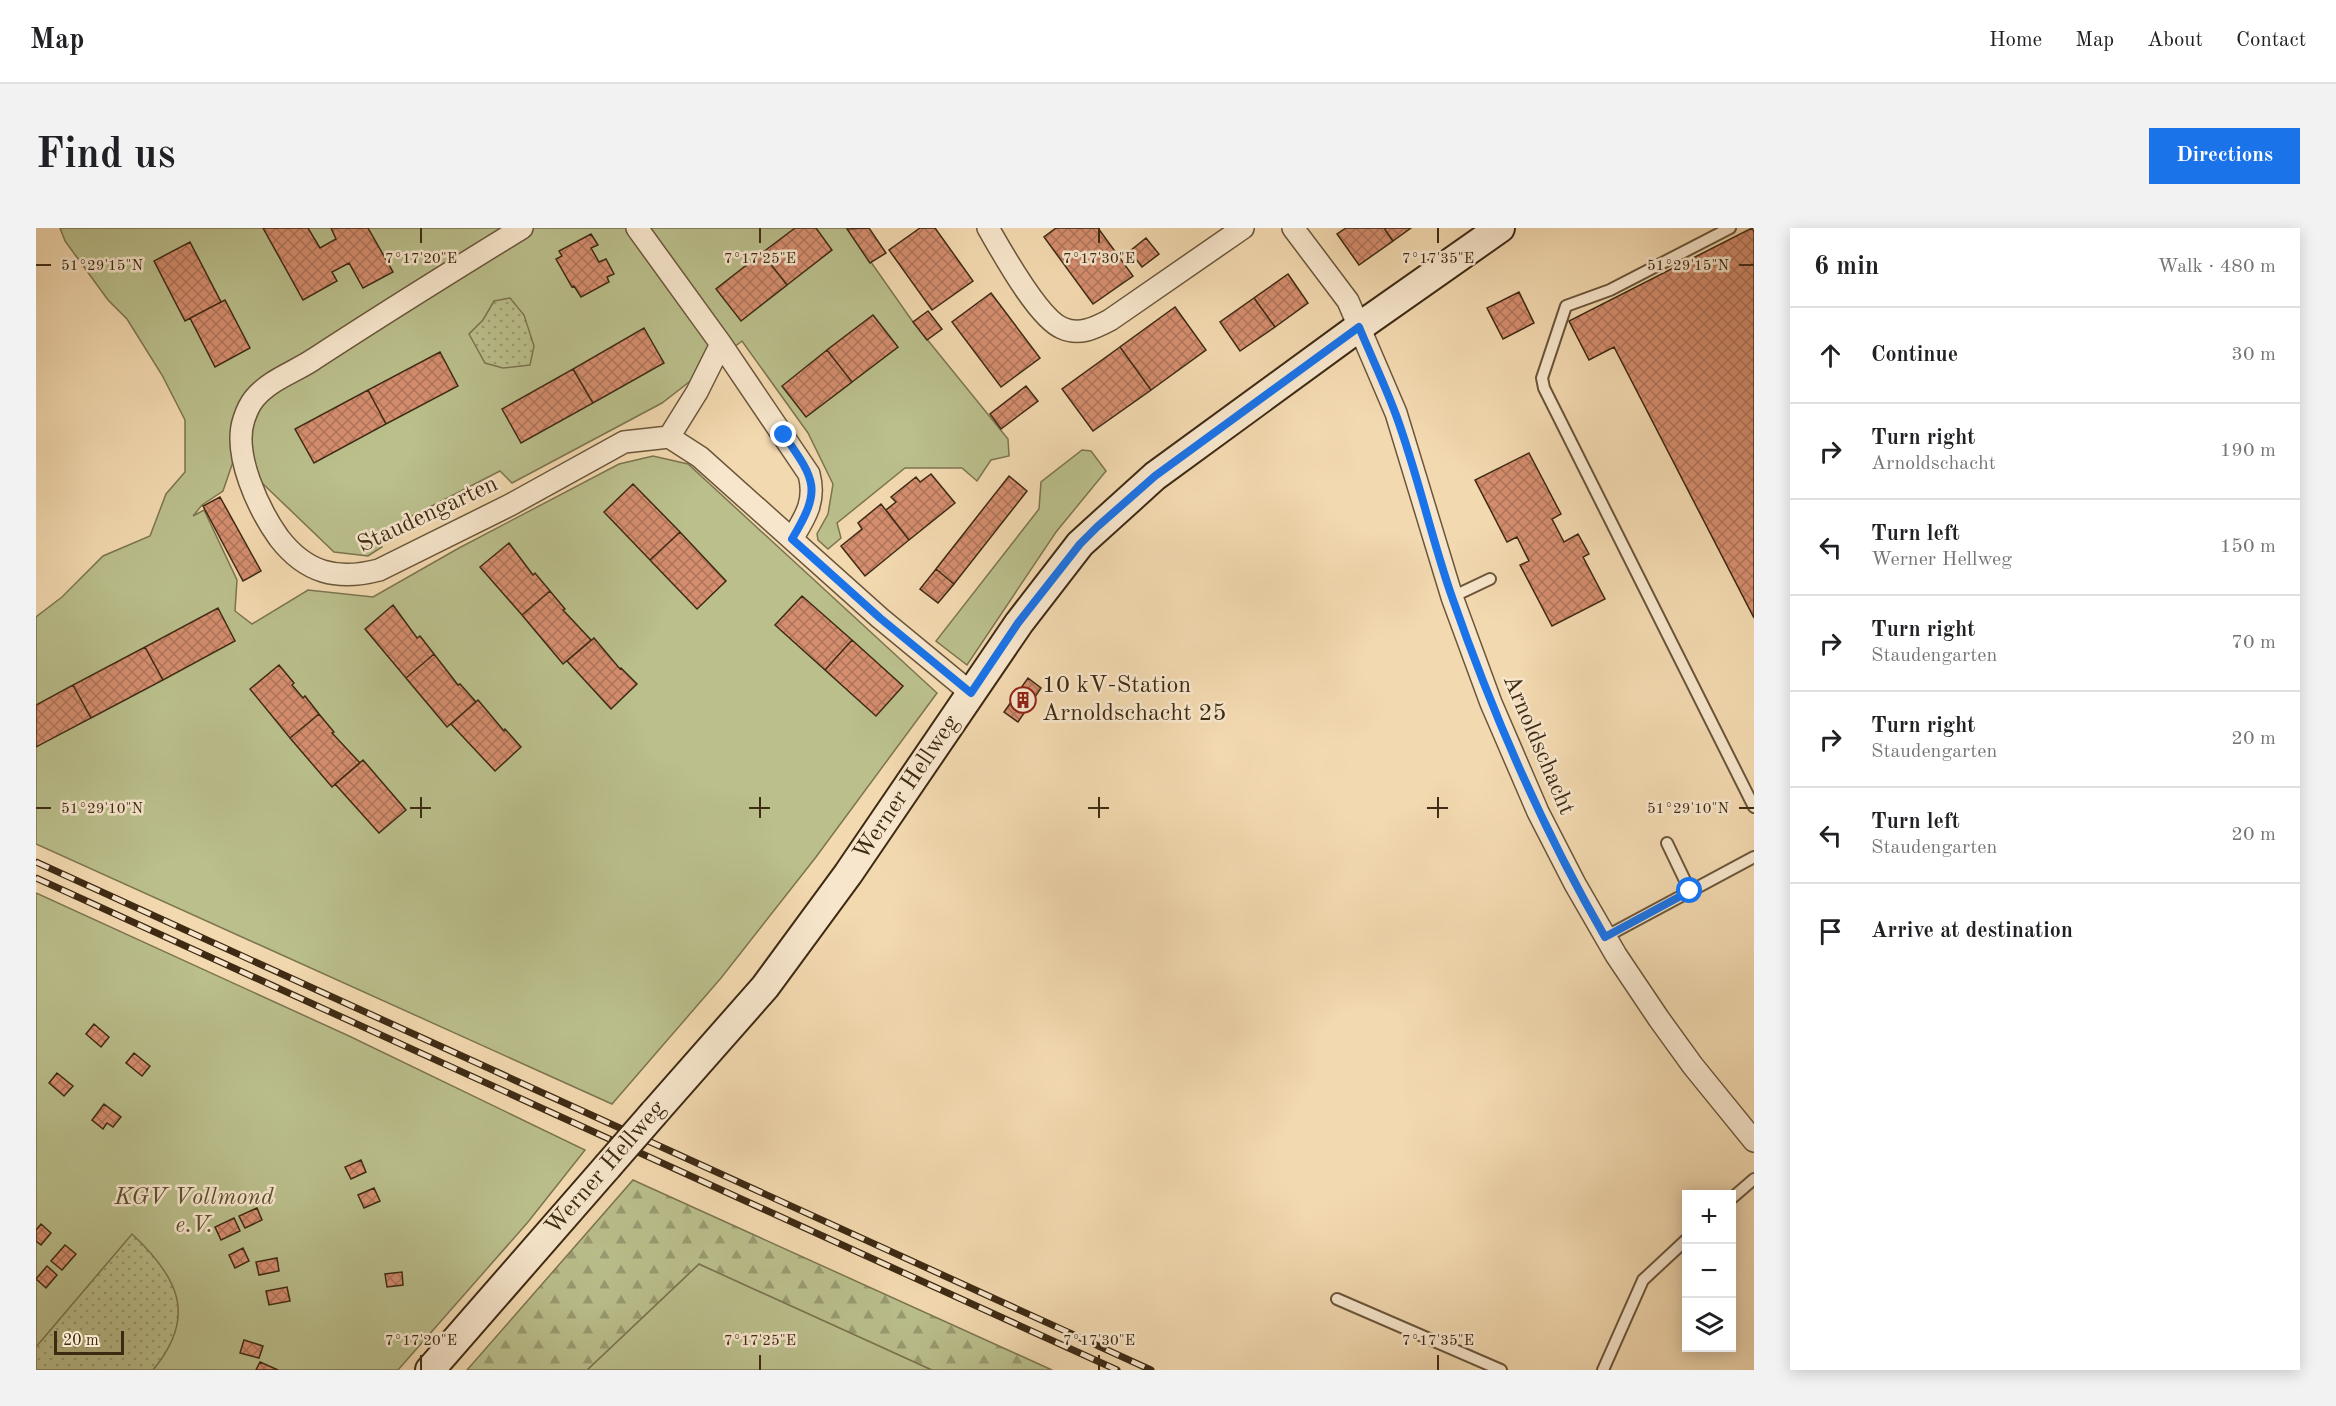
<!DOCTYPE html>
<meta charset="utf-8">
<style>
body{margin:0;font-family:"Old Standard TT",serif;background:#f2f2f2;color:#202124}
.controls{position:absolute;right:18px;bottom:18px;display:grid;overflow:hidden;border-radius:0px;box-shadow:0 3px 15px #0003}
.controls button{width:54px;height:54px;display:grid;place-items:center;padding:0;border:0;border-bottom:2px solid #e0e0e0;background:#fff;color:#202124;font:30px sans-serif}
.scale{position:absolute;left:18px;bottom:15px;width:70px;box-sizing:border-box;padding-left:6px;border:3px solid #3e2a13;border-top:0;font-size:16px;line-height:21px;white-space:nowrap;color:#3e2a13;-webkit-text-stroke:4px #f7e6cc;paint-order:stroke}
.stop{position:absolute;width:18px;height:18px;margin:-14px;border:4px solid #1a73e8;border-radius:50%;background:#fff}
.stop.end{background:#1a73e8;border-color:#fff;box-shadow:0 2px 6px #0008}
.list{margin:0;padding:0;list-style:none}
h2{display:flex;justify-content:space-between;align-items:center;height:78px;margin:0;padding:0 24px;font-size:26px}
h2 small{font-size:20px;font-weight:400;color:#757577}
.list li{display:grid;grid-template-columns:39px 1fr auto;gap:18px;align-items:center;box-sizing:border-box;height:96px;padding:0 24px;border-top:2px solid #e0e0e0}
.list b{display:block;font-size:22px;white-space:nowrap}
.list p{margin:0;font-size:20px;white-space:nowrap;color:#757577}
.list em{font-size:20px;font-style:normal;color:#757577}
.icon{flex:none;width:33px;height:33px;fill:none;stroke:currentColor;stroke-width:2;stroke-linecap:round;stroke-linejoin:round}
.map{position:relative;flex:none;width:1718px;height:1142px;overflow:hidden;border-radius:0px}
header{display:flex;align-items:center;gap:36px;box-sizing:border-box;height:84px;padding:0 30px;background:#fff;border-bottom:2px solid #e0e0e0}
header strong{font-size:28px}
nav{display:flex;gap:33px;margin-inline-start:auto;font-size:21px}
.intro{display:flex;align-items:center;justify-content:space-between;box-sizing:border-box;height:144px;padding:0 36px}
h1{margin:0;font-size:42px}
.button{padding:15px 27px;border-radius:0px;background:#1a73e8;color:#fff;font-size:21px;font-weight:700}
main{display:flex;gap:36px;padding:0 36px}
aside{flex:1;background:#fff;border-radius:0px;box-shadow:0 3px 15px #0003}
.map>svg:first-child{display:block}
.green{fill:#babf8c;stroke:#7c7450;stroke-width:1.5}
.forest{fill:url(#forest-firs);stroke:#7c7450;stroke-width:1.5}
.park{fill:url(#park-dots);stroke:#7c7450;stroke-width:1.5}
.building{fill:url(#building-cross-hatch);stroke:#3e2a13;stroke-width:1.5}
.lines{fill:none;stroke-linecap:round;stroke-linejoin:round}
.service-casing{stroke:#6b563a;stroke-width:14}
.minor-casing{stroke:#6b563a;stroke-width:24}
.secondary-casing{stroke:#3e2a13;stroke-width:32}
.service{stroke:#f7e6cc;stroke-width:10}
.minor{stroke:#f7e6cc;stroke-width:21}
.secondary{stroke:#f7e6cc;stroke-width:28}
.rail-casing{stroke:#3e2a13;stroke-width:7}
.rail{stroke:#f7e6cc;stroke-width:4.5;stroke-dasharray:14;stroke-linecap:butt}
.secondary-bridge-casing{stroke:#3e2a13;stroke-width:32;stroke-linecap:butt}
.secondary-bridge{stroke:#f7e6cc;stroke-width:28}
.route{stroke:#1a73e8;stroke-width:8}
.ticks{fill:none;stroke:#3e2a13;stroke-width:2}
.labels{text-anchor:middle;dominant-baseline:central;stroke-width:5;stroke-linejoin:round;paint-order:stroke}
.street-label{font-size:24px;fill:#3e2a13;stroke:#f7e6cc}
.poi-label{font-size:24px;fill:#3e2a13;stroke:#f7e6cc;text-anchor:start}
.park-label{font-size:24px;font-style:italic;fill:#5d4f31;stroke:#f7e6cc}
.ticks-label{font-size:15px;text-anchor:middle;fill:#3e2a13;stroke:#f7e6cc;stroke-width:5;stroke-linejoin:round;paint-order:stroke}
</style>
<header>
<strong>Map</strong>
<nav><a>Home</a><a>Map</a><a>About</a><a>Contact</a></nav>
</header>
<div class="intro"><h1>Find us</h1><a class="button">Directions</a></div>
<main>
<div class="map">
<svg width="1718" height="1142" viewBox="0 0 1718 1142">
<defs>
<pattern id="forest-firs" width="22" height="20" patternUnits="userSpaceOnUse" patternTransform="scale(1.5)"><rect width="22" height="20" fill="#babf8c"/><path d="M5 1l3.5 6h-7zM16 11l3.5 6h-7z" fill="#999b71"/></pattern>
<pattern id="park-dots" width="8" height="8" patternUnits="userSpaceOnUse" patternTransform="scale(1.5)"><rect width="8" height="8" fill="#babf8c"/><path d="M2 2h.1M6 6h.1" fill="none" stroke="#999b71" stroke-width="1.8" stroke-linecap="round"/></pattern>
<pattern id="building-cross-hatch" width="8" height="8" patternUnits="userSpaceOnUse" patternTransform="scale(1.5)"><rect width="8" height="8" fill="#d58e6f"/><path d="M0 0l8 8M0 8l8-8" fill="none" stroke="#ae745a"/></pattern>
</defs>
<rect width="100%" height="100%" fill="#f3d9b0"/>
<filter id="stains"><feTurbulence type="fractalNoise" baseFrequency=".00333" numOctaves="4"/><feColorMatrix values="0 0 0 0 .2 0 0 0 0 .09 0 0 0 0 .02 0 0 0 .5 -.17"/></filter>
<radialGradient id="worn" r=".72"><stop offset=".6" stop-color="#630" stop-opacity="0"/><stop offset="1" stop-color="#630" stop-opacity=".3"/></radialGradient>
<!-- green -->
<path class="green" d="M24,0h787l66,94 95,117 1,17 -18,4 -14,21 -15,-13h-57l-68,55 4,15 -13,11 -10,-9 -1,-6 11,-20 5,-30 -25,-51 -66,-92 -80,62 -150,80 -12,-12 -125,64 7,12 -14,9 -34,-4 -73,-70 -24,-32 -14,41 -21,14 -9,11 11,-6 33,70 -2,31 17,13 56,-34 65,7 86,-49 160,-84 34,-8 35,8 249,229 -121,164 -95,121 -109,126 -576,-260v-227l26,-20 41,-41 47,-20 16,-42 19,-22v-52l-23,-45 -35,-56 -19,-19 -43,-59z
M1046,222l9,1 15,20 -50,61 -89,133 -31,-24 103,-132 2,-27z
M0,665l313,143 236,114 -57,72 -130,148h-362z
M663,1036l233,106h-345z"/>
<!-- forest -->
<path class="forest" d="M597,952l419,190h-120l-233,-106 -112,106h-120z"/>
<!-- park -->
<path class="park" d="M474,70l14,17 10,31 -4,19 -27,3 -18,-5 -16,-29 14,-14 11,-19z
M96,1006c46,43 66,82 21,136h-117v-23z"/>
<!-- building -->
<path class="building" d="M227,0h45l12,20 16,-9 -5,-11h37l25,44 -30,16 -14,-25 -17,9 5,9 -34,19z
M759,0h21l16,22 -45,35 -25,-32z
M833,0l17,25 -16,10 -23,-34z
M884,0h15l38,53 -41,29 -43,-60z
M1020,0h42l35,48 -40,28 -49,-67z
M1310,0h38l9,13 -34,24 -22,-31z
M1348,0h27l-18,13z
M1716,0l2,4v386l-140,-271 -25,13 -20,-39z
M555,6l7,11 -7,3 8,14 7,-3 8,15 -7,3 2,5 -28,15 -7,-11 -2,1 -16,-28 6,-3 -3,-5z
M1110,10l13,16 -17,13 -12,-16z
M154,14l31,60 -36,19 -31,-60z
M726,25l25,32 -46,36 -25,-32z
M1252,46l20,29 -33,24 -21,-29z
M1483,64l15,31 -31,16 -16,-31z
M955,65l49,65 -39,29 -49,-65z
M1218,70l21,29 -35,24 -20,-29z
M189,72l25,48 -35,19 -25,-49z
M1139,79l31,43 -55,40 -31,-43z
M892,83l14,18 -15,11 -14,-18z
M837,87l25,32 -46,35 -25,-32z
M608,100l20,35 -71,40 -20,-34z
M1084,119l31,43 -58,41 -31,-42z
M791,122l25,32 -46,35 -24,-31z
M404,124l18,34 -72,38 -18,-34z
M537,141l20,34 -72,40 -19,-34z
M990,158l12,15 -37,28 -11,-15z
M332,162l18,34 -72,39 -19,-34z
M1493,225l32,61 -9,5 12,23 14,-8 11,20 -6,3 22,42 -53,27 -32,-61 9,-4 -12,-24 -10,5 -32,-62z
M895,246l24,29 -46,37 -23,-30 10,-8 -5,-5 25,-20 4,5z
M973,248l18,15 -73,93 -18,-15z
M597,256l47,48 -30,28 -46,-48z
M184,269l41,74 -18,10 -40,-75z
M845,276l28,36 -44,36 -24,-30 21,-17 -4,-6z
M644,304l46,49 -29,28 -47,-49z
M473,315l24,32 2,-2 15,18 -28,24 -42,-48z
M900,341l18,15 -16,19 -18,-14z
M514,363l15,18 -2,1 28,30 -28,24 -41,-49z
M766,368l50,44 -27,30 -50,-45z
M357,377l24,33 3,-2 14,18 -28,24 -41,-49z
M182,380l17,33 -72,39 -18,-33z
M558,410l26,31 1,-1 16,16 -26,25 -44,-48z
M816,412l51,46 -27,30 -51,-46z
M109,419l18,33 -72,38 -18,-33z
M398,426l24,31 2,-1 16,18 -29,25 -41,-49z
M243,437l15,18 -2,2 11,13 2,-2 14,18 -29,24 -40,-49z
M992,450l13,10 -23,34 -14,-10z
M37,457l18,33 -55,29v-42z
M442,472l26,31 1,-2 16,18 -26,24 -44,-47z
M283,486l15,18 -2,1 28,30 -28,24 -42,-49z
M327,532l43,50 -27,23 -44,-49z
M58,796l15,13 -8,10 -15,-13z
M98,825l16,13 -8,10 -16,-13z
M21,845l16,13 -9,10 -15,-13z
M68,876l17,13 -8,10 -6,-4 -4,6 -11,-9z
M325,932l5,12 -15,7 -6,-12z
M338,960l6,13 -16,7 -6,-13z
M221,980l5,12 -17,8 -6,-12z
M198,990l6,13 -19,9 -6,-13z
M5,996l10,9 -10,12 -5,-4v-11z
M29,1017l11,9 -14,16 -11,-9z
M207,1020l6,13 -14,7 -6,-13z
M241,1030l2,13 -20,4 -3,-13z
M11,1038l10,9 -11,13 -10,-9z
M366,1044l1,13 -16,2 -2,-13z
M251,1059l3,14 -21,4 -3,-14z
M208,1112l19,6 -4,12 -19,-5z
M224,1134l18,8h-22z"/>
<g class="lines">
<!-- service casing -->
<g class="service-casing">
<path id="service" d="M1694,0l-120,62 -44,16 -24,72 2,10 210,419
M1416,369l38,-18
M1631,615l23,48
M1569,709l149,-80
M1696,970l22,-19
M1301,1071l164,71
M1567,1142l40,-90 43,-40"/>
</g>
<!-- minor casing -->
<g class="minor-casing">
<path id="minor" d="M486,0c-70,43 -139,86 -208,131 -19,13 -45,21 -60,40 -4,5 -8,14 -10,20 -12,35 15,91 35,119 27,35 58,43 100,32l131,-65 114,-63 45,-5 31,20 180,161 91,75
M601,0l84,116 88,130c7,27 -3,42 -17,65
M952,0c14,24 50,90 74,100 17,8 33,0 48,-8l133,-92
M1257,0l55,73 48,112 56,184 39,106 47,109 37,72 41,71 43,64 34,47 61,75
M633,209l28,-45 24,-48"/>
</g>
<!-- secondary casing -->
<g class="secondary-casing">
<path id="secondary" d="M618,885l111,-126 83,-113 171,-251 61,-79 75,-68 204,-149 141,-99
M394,1142l177,-203"/>
</g>
<!-- service -->
<use href="#service" class="service"/>
<!-- minor -->
<use href="#minor" class="minor"/>
<!-- secondary -->
<use href="#secondary" class="secondary"/>
<!-- rail casing -->
<g class="rail-casing">
<path id="rail" d="M0,634l1115,508
M0,650l1081,492"/>
</g>
<!-- rail -->
<use href="#rail" class="rail"/>
<!-- secondary-bridge casing -->
<g class="secondary-bridge-casing">
<path id="secondary-bridge" d="M571,939l47,-54"/>
</g>
<!-- secondary-bridge -->
<use href="#secondary-bridge" class="secondary-bridge"/>
</g>
<g class="lines">
<!-- route -->
<path class="route" d="M748,207c32,46 38,54 8,104l88,79 91,75 47,-70 62,-79 17,-17 58,-51 204,-149c12,29 26,58 37,88 22,60 35,122 56,182 41,118 90,231 153,340l85,-46"/>
</g>
<!-- ticks -->
<path class="ticks" d="M385,0v15M724,0v15M1063,0v15M1402,0v15M0,37h15M1703,37h15M385,569v21M724,569v21M1063,569v21M1402,569v21M0,580h15M374,580h21M713,580h21M1052,580h21M1391,580h21M1703,580h15M385,1127v15M724,1127v15M1063,1127v15M1402,1127v15"/>
<!-- icons -->
<defs>
<g id="building-ring" transform="scale(1.35)"><circle r="9.5" fill="#f7e6cc" stroke="#8f2418" stroke-width="1.5"/><path d="M-4-6H4V6H1V3H-1V6H-4ZM-2.5-4.3h1.7v1.8h-1.7ZM.8-4.3h1.7v1.8H.8ZM-2.5-1h1.7V.8h-1.7ZM.8-1h1.7V.8H.8Z" fill="#8f2418"/></g>
</defs>
<g fill-rule="evenodd">
<use href="#building-ring" x="987" y="472"/>
</g>
<g class="labels">
<!-- street labels -->
<g class="street-label">
<text transform="translate(392 287) rotate(-25)">Staudengarten</text>
<text transform="translate(1502 517) rotate(67)">Arnoldschacht</text>
<text transform="translate(871 560) rotate(-56)">Werner Hellweg</text>
<text transform="translate(570 940) rotate(-49)">Werner Hellweg</text>
</g>
<!-- poi labels -->
<g class="poi-label">
<text x="1006" y="458">10 kV-Station<tspan x="1006" dy="28">Arnoldschacht 25</tspan></text>
</g>
<!-- park labels -->
<g class="park-label">
<text x="158" y="970">KGV Vollmond<tspan x="158" dy="28">e.V.</tspan></text>
</g>
</g>
<g class="ticks-label">
<text x="385" y="35">7°17'20"E</text>
<text x="724" y="35">7°17'25"E</text>
<text x="1063" y="35">7°17'30"E</text>
<text x="1402" y="35">7°17'35"E</text>
<text x="66" y="42">51°29'15"N</text>
<text x="1652" y="42">51°29'15"N</text>
<text x="66" y="585">51°29'10"N</text>
<text x="1652" y="585">51°29'10"N</text>
<text x="385" y="1117">7°17'20"E</text>
<text x="724" y="1117">7°17'25"E</text>
<text x="1063" y="1117">7°17'30"E</text>
<text x="1402" y="1117">7°17'35"E</text>
</g>
<rect width="100%" height="100%" filter="url(#stains)"/>
<rect width="100%" height="100%" fill="url(#worn)"/>
</svg>
<div class="controls">
<button>+</button>
<button>−</button>
<button><svg class="icon" aria-label="layers" viewBox="0 0 24 24"><path d="M12 4l9 5-9 5-9-5zM3 14l9 5 9-5"/></svg></button>
</div>
<div class="scale">20 m</div>
<div class="stop" style="left:1654px;top:663px"></div>
<div class="stop end" style="left:748px;top:207px"></div>
</div>
<aside>
<h2>6 min<small>Walk · 480 m</small></h2>
<ul class="list">
<li><svg class="icon" aria-label="ahead" viewBox="0 0 24 24"><path d="M12 20V5M6 11l6-6 6 6"/></svg><div><b>Continue</b></div><em>30 m</em></li>
<li><svg class="icon" aria-label="right" viewBox="0 0 24 24"><path d="M7 20v-9h11M14 6l5 5-5 5"/></svg><div><b>Turn right</b><p>Arnoldschacht</p></div><em>190 m</em></li>
<li><svg class="icon" aria-label="left" viewBox="0 0 24 24"><path d="M17 20v-9H6M10 6l-5 5 5 5"/></svg><div><b>Turn left</b><p>Werner Hellweg</p></div><em>150 m</em></li>
<li><svg class="icon" aria-label="right" viewBox="0 0 24 24"><path d="M7 20v-9h11M14 6l5 5-5 5"/></svg><div><b>Turn right</b><p>Staudengarten</p></div><em>70 m</em></li>
<li><svg class="icon" aria-label="right" viewBox="0 0 24 24"><path d="M7 20v-9h11M14 6l5 5-5 5"/></svg><div><b>Turn right</b><p>Staudengarten</p></div><em>20 m</em></li>
<li><svg class="icon" aria-label="left" viewBox="0 0 24 24"><path d="M17 20v-9H6M10 6l-5 5 5 5"/></svg><div><b>Turn left</b><p>Staudengarten</p></div><em>20 m</em></li>
<li><svg class="icon" aria-label="arrive" viewBox="0 0 24 24"><path d="M6 21V4h12l-3 4 3 4H6"/></svg><div><b>Arrive at destination</b></div></li>
</ul>
</aside>
</main>
